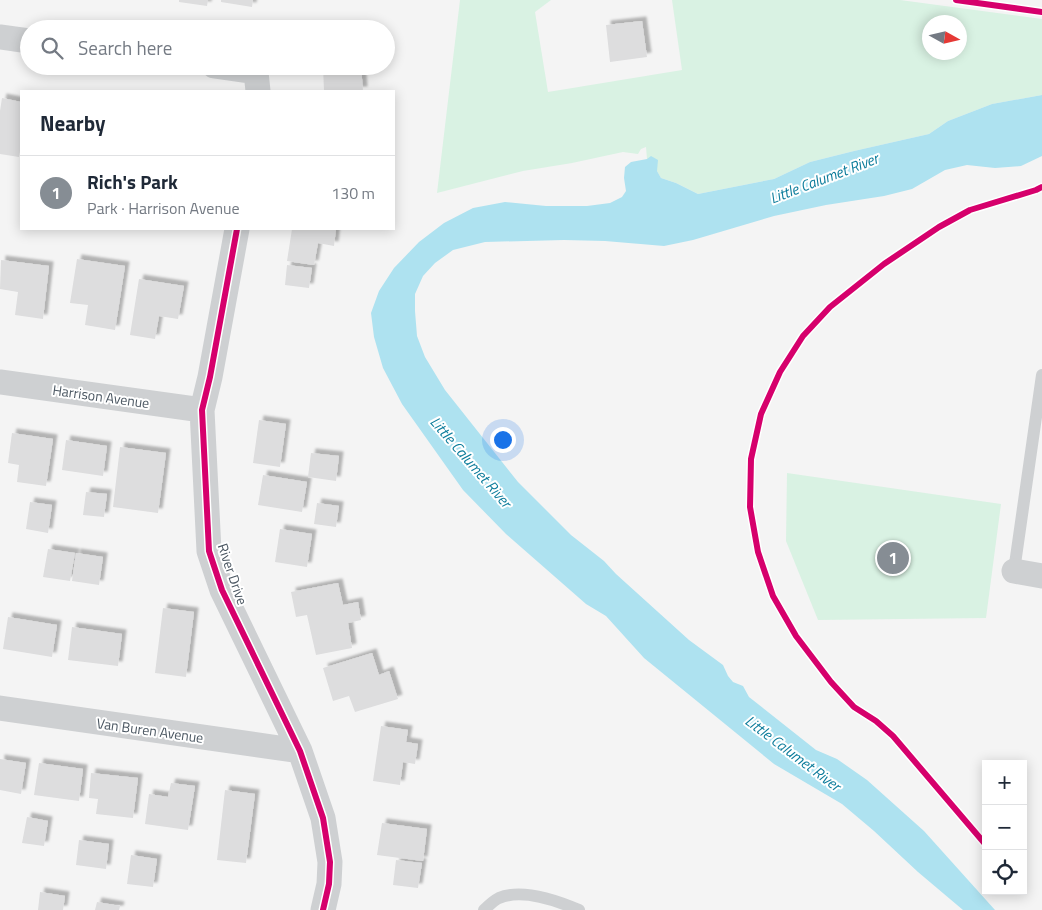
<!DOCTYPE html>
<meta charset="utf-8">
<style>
body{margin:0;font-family:"Titillium Web",sans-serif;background:#f2f2f3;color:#1f2937}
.controls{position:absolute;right:15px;bottom:15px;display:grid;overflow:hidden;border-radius:0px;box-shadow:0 2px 12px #0003}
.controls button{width:45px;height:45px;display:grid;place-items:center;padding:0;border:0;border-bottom:1px solid #e0e1e3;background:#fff;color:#1f2937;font:25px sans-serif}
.compass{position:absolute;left:922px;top:15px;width:45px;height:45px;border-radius:50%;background:#fff;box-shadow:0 2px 12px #0003;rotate:98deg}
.you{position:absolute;left:502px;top:439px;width:18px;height:18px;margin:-12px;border:4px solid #fff;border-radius:50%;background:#1a73e8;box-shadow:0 0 0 8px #1a73e833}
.badge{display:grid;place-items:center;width:32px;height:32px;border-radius:50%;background:#868d94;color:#fff;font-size:16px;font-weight:700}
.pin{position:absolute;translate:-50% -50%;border:2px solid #fff;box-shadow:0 1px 5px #0006}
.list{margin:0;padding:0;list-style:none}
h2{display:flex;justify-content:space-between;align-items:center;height:65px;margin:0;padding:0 20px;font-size:21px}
h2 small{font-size:16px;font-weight:400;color:#747a83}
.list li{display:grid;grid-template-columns:32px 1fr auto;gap:15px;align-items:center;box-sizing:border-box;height:75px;padding:0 20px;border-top:1px solid #e0e1e3}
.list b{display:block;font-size:19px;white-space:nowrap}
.list p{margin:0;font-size:16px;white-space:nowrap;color:#747a83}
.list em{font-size:16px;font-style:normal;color:#747a83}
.icon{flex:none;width:28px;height:28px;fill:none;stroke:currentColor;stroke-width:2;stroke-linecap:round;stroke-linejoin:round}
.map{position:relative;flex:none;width:1042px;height:910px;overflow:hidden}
.search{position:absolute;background:#fff;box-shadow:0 2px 12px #0003;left:20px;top:20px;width:375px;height:55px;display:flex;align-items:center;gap:12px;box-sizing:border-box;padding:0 18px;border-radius:28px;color:#747a83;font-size:19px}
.panel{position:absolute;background:#fff;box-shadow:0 2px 12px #0003;left:20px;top:90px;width:375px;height:140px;border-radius:0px}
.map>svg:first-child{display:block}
.green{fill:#d9f2e3;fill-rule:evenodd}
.water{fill:#aee2f0}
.building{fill:#ddddde;filter:url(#shadow)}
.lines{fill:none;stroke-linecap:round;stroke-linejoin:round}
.lane{stroke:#ced0d2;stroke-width:12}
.street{stroke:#ced0d2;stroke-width:25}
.cycleway-casing{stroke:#fff;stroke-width:9}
.cycleway{stroke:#d6006c;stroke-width:6}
.labels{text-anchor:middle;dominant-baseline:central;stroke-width:4;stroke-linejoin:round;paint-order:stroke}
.street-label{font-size:14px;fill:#4a5661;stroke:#fff}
.water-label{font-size:15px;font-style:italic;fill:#0c7c9b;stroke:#fff}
</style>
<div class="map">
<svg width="1042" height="910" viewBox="0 0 1042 910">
<defs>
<filter id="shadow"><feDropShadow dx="4.5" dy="-4.5" stdDeviation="1" flood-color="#0004"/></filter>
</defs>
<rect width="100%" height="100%" fill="#f4f4f4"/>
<!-- green -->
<path class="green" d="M460,0h91l-16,12 13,80 134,-22 -10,-70h228l142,19v76l-50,9 -44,17 -19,13 -75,17 -44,11 -36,17 -76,15 -22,-11 -15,-5 -4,-7v-10l-10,-2 -1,-12 -5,2 -3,5 -15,-2 -51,11 -49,8 -86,22zM930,22h30v30h-30z
M787,473l214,31 -15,114 -168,2 -32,-79z"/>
<!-- water -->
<path class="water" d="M1042,95v61l-21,10 -26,2 -28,-3 -22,5 -33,19 -28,7 -58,9 -52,11 -81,24 -29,6 -59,-5 -41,-1 -79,2 -32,8 -18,13 -12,13 -8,18v17l2,25 8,21 20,33 73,92 53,53 33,26 12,13 73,66 34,25 5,11 5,6 10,4 6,11 67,53 21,9 30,21 57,51 71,79h-32l-45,-38 -44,-41 -32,-27 -68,-40 -130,-106 -38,-42 -20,-12 -80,-70 -43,-44 -61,-86 -19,-36 -9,-31 -3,-24 8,-22 15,-23 25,-26 25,-19 29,-15 32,-6 41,4h41l23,-3 12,-6 4,-6 -2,-13 1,-11 6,-5 16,-3 4,-3 7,4 -1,11 4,7 15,5 22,11 76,-15 36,-17 44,-11 75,-17 19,-13 44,-17z"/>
<!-- building -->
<path class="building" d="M179,0h29l-1,6 -28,-4z
M221,0h32l-1,7 -31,-5z
M642,21l5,36 -37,5 -4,-37z
M323,66h38l2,25h-39z
M2,98l19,4v42l-2,13 -19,-3v-43z
M292,229h44l-2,17 -16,-3 -4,22 -27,-4z
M77,259l48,7 -10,64 -30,-5 3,-20 -18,-2z
M1,260l48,6 -6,53 -28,-4 3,-23 -18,-3z
M287,265l25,3 -3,20 -24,-3z
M139,279l45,7 -6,33 -19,-3 -4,23 -25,-4z
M259,420l27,4 -6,43 -27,-4z
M12,433l41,6 -7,47 -29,-4 2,-17 -11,-2z
M66,440l41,6 -4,30 -41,-6z
M120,447l46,6 -8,60 -45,-6z
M311,453l28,3 -3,25 -28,-4z
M263,475l44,7 -5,30 -44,-7z
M86,492l21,2 -3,23 -21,-2z
M30,502l22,3 -4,28 -22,-4z
M317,503l22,3 -3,21 -22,-3z
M280,529l32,5 -5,33 -32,-5z
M48,549l27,4 -5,28 -27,-4z
M76,553l27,4 -4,28 -27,-4z
M338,583l5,22 15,-3 3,18 -13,3 4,25 -36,7 -9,-40 -11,2 -5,-25z
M163,608l31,4 -8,65 -31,-4z
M8,617l49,8 -5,32 -49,-8z
M72,627l50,7 -4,32 -50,-6z
M372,653l7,22 10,-4 9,28 -43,13 -6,-16 -16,5 -10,-33z
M381,726l27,4 -2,12 12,2 -3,20 -12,-2 -3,23 -27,-4z
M0,759l26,4 -5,31 -21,-4z
M39,763l44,6 -4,32 -45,-6z
M91,773l47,5 -5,40 -37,-4 2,-15 -9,-1z
M171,783l24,3 -7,44 -43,-6 4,-30 19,3z
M225,790l30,4 -9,69 -29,-3z
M27,817l21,4 -4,25 -22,-3z
M382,823l45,6 -4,32 -46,-6z
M79,840l30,4 -3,25 -30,-4z
M131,855l26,4 -4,28 -26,-3z
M396,860l26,3 -4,25 -25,-3z
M40,892l25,4 -2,14h-25z
M97,902l23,4 -1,4h-24z"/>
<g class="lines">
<!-- lane -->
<path class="lane" d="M1014,571l28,-196
M484,910c5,-5 9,-9 15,-12 23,-10 59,3 80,12"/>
<!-- street -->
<path class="street" d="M0,37l29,4
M214,66l42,6 2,19
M237,229l-27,148 -8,33 7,141 13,39 78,161 23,67 7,44 -1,22 -6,26
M0,382l202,28
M1014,571l28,5
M0,708l300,43"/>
<!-- cycleway casing -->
<g class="cycleway-casing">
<path id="cycleway" d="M956,0l86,12
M237,229l-27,148 -8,33 7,141 13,39 78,161 23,67 7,44 -1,22 -6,26
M986,845l-93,-109 -17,-15 -22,-14 -23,-25 -35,-46 -23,-40 -15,-44 -8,-45 1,-48 10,-45 19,-42 23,-36 27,-29 54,-43 55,-37 31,-17 66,-20 6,-3"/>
</g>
<!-- cycleway -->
<use href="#cycleway" class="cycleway"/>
</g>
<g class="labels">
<!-- street labels -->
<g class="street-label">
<text transform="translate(101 396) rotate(8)">Harrison Avenue</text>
<text transform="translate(233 574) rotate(71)">River Drive</text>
<text transform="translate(150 730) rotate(8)">Van Buren Avenue</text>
</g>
<!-- water labels -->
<g class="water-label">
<text transform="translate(824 178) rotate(-21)">Little Calumet River</text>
<text transform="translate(471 462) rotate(49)">Little Calumet River</text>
<text transform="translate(793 753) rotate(37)">Little Calumet River</text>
</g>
</g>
</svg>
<div class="controls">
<button>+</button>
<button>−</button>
<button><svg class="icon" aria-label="locate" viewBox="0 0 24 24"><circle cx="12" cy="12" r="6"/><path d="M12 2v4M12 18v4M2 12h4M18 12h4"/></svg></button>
</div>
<svg class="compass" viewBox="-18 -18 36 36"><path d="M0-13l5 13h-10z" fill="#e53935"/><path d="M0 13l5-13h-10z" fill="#747a83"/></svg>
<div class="you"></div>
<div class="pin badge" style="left:893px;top:558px">1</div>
<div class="search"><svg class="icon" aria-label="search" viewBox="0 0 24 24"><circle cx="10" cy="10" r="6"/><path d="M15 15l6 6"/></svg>Search here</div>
<section class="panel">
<h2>Nearby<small></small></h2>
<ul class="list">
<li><span class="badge">1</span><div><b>Rich's Park</b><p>Park · Harrison Avenue</p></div><em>130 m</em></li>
</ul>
</section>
</div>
